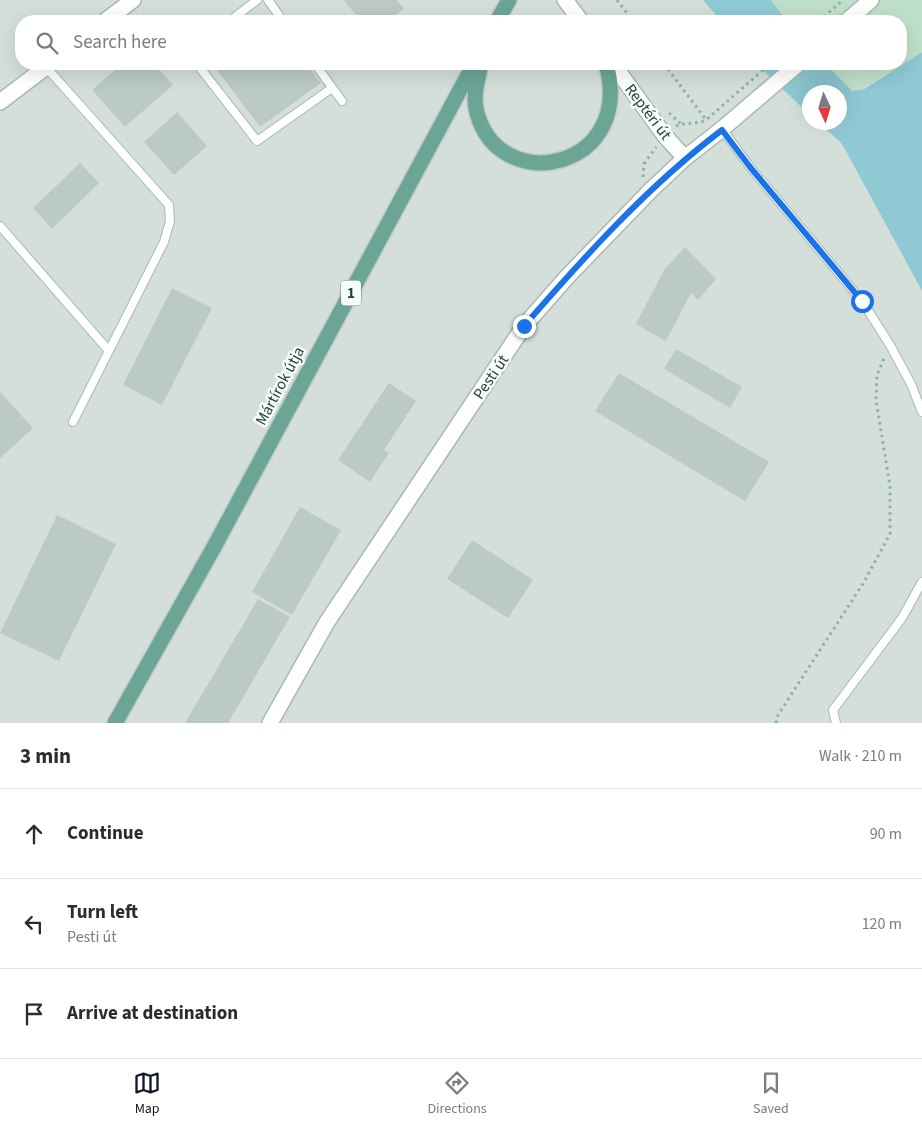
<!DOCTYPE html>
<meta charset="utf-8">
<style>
body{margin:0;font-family:"Source Sans 3",sans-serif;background:#f2f2f3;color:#2b2b33}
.compass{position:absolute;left:802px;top:85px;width:45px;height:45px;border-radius:50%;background:#fff;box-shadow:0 5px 20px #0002;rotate:176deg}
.stop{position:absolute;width:15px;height:15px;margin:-11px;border:4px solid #1a73e8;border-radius:50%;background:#fff}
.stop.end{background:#1a73e8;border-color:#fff;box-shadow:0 1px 5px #0008}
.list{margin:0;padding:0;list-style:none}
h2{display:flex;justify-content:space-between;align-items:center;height:65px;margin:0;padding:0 20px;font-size:21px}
h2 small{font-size:16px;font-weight:400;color:#7c7c81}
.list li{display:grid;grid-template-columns:32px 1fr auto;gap:15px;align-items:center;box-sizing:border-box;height:90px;padding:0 20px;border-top:1px solid #e1e1e2}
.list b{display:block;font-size:19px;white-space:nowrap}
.list p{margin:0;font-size:16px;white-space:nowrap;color:#7c7c81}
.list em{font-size:16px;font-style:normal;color:#7c7c81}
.icon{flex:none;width:28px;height:28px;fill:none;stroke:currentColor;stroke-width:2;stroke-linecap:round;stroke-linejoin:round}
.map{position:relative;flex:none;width:922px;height:723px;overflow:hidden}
.search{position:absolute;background:#fff;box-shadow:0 5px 20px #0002;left:15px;right:15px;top:15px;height:55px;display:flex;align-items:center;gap:12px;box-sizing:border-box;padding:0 18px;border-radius:20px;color:#7c7c81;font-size:19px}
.sheet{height:335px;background:#fff}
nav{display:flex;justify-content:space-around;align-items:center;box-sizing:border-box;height:70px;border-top:1px solid #e1e1e2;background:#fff;font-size:14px;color:#7c7c81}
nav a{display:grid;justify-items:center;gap:2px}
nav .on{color:#111827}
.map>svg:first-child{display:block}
.built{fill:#d4dfda}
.green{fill:#bfe0c8}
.water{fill:#8ec9d4}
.building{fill:#bbcac4}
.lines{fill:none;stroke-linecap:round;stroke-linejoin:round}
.service-casing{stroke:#a8b8b2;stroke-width:10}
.minor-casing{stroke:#a8b8b2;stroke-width:18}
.primary-casing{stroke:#c2cac8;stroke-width:18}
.path{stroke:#86b3a5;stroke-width:3;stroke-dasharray:2.5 4;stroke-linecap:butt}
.service{stroke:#fff;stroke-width:8}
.minor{stroke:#fff;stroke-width:15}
.primary{stroke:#6aa596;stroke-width:15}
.route{stroke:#1a73e8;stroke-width:6}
.labels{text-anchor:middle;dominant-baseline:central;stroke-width:5;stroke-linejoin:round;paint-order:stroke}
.shield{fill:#f7fbf9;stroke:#637a73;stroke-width:1}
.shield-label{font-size:15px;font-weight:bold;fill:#24423a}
.street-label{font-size:16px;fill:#24423a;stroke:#f7fbf9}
</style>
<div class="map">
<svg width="922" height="723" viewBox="0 0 922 723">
<rect width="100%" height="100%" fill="#e6efeb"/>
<!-- built -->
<path class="built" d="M0,0h703l18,21h-700v43h735l53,50 1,8 9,1 23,21 80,147v432h-922z"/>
<!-- green -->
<path class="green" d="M771,0h151v52l-59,37 -11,2 -26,-27h75v-43h-114z"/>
<!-- water -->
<path class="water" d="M703,0h68l16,21h-66z
M922,52v239l-80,-147 -23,-21 21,-1v-30h-30l-1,22 -53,-50h70l26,27 12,-2z"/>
<!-- building -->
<path class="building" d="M344,0h53l7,9 -17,12h-26z
M122,64h32l19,21 -48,42 -33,-37z
M217,64h89l15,19 -61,44 -46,-61z
M177,112l30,34 -33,29 -30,-33z
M80,163l19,20 -47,46 -19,-21z
M685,247l31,32 -18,21 -7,-7 -25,48 -30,-17 28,-54z
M172,288l40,20 -50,97 -39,-20z
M676,349l66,38 -12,21 -66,-39z
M619,373l150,89 -24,39 -150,-90z
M389,383l27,18 -32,49 5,3 -19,29 -32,-22z
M0,392l33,36 -33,30z
M300,507l41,23 -49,85 -40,-23z
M57,515l59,29 -57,117 -59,-28z
M472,540l61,40 -25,38 -61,-39z
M258,599l32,18 -62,106h-43z"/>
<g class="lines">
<!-- service casing -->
<g class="service-casing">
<path id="service" d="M268,0l15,21
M230,21l27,-21
M197,64l60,77 75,-53
M315,64l27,37
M46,67l123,138 1,16 -6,21 -91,180
M722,129l28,38 112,134 28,44 21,39 11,28
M0,226l109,125
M836,723l-3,-13 69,-92 20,-36"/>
</g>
<!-- minor casing -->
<g class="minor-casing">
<path id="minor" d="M565,0l16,21
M105,21l28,-21
M847,21l24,-21
M613,64l52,72 20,22
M0,102l50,-38
M270,723l57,-101 197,-296 43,-49 84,-87 34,-32 37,-29 76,-65"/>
</g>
<!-- primary casing -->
<g class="primary-casing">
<path id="primary" d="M497,21l12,-21
M481,64c-3,15 -9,33 -4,49 23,85 159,56 129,-49
M115,723l99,-176 260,-483"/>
</g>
<!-- path -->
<path class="path" d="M617,0l16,21
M819,21l24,-21
M664,64l43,57
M669,113l12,11
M676,126c9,-4 18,-1 30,-6l64,-56
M643,177l1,-13 12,-17
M776,723l2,-8 86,-133 26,-48v-48l-14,-86 1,-25 8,-19"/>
<!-- service -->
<use href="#service" class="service"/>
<!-- minor -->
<use href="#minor" class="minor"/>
<!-- primary -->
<use href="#primary" class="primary"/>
</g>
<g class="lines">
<!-- route -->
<path class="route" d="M524,326c61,-70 124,-140 198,-196l28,37 112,134"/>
</g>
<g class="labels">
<!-- shield labels -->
<rect class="shield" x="341" y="280.5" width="20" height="25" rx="4"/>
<g class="shield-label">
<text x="351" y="293">1</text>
</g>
<!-- street labels -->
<g class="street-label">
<text transform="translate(648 112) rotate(53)">Reptéri út</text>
<text transform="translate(491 377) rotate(-56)">Pesti út</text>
<text transform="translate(280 386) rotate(-62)">Mártírok útja</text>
</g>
</g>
</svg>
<svg class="compass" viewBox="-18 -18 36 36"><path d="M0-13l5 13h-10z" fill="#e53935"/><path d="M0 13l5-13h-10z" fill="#7c7c81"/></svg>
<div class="stop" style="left:862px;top:301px"></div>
<div class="stop end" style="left:524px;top:326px"></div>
<div class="search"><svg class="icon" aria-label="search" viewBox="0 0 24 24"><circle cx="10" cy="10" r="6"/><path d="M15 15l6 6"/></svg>Search here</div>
</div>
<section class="sheet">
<h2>3 min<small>Walk · 210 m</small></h2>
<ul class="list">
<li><svg class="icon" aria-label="ahead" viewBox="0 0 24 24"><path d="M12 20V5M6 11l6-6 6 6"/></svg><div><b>Continue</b></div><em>90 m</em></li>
<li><svg class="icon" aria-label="left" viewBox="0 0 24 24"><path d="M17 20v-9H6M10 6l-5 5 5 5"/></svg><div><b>Turn left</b><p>Pesti út</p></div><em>120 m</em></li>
<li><svg class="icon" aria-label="arrive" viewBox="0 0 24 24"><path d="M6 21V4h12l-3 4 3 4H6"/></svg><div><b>Arrive at destination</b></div></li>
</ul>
</section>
<nav>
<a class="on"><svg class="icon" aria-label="map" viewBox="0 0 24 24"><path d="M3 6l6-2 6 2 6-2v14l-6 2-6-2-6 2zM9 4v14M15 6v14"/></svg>Map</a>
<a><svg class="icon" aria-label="directions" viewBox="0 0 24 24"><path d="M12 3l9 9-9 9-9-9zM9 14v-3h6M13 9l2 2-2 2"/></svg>Directions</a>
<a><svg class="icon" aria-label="saved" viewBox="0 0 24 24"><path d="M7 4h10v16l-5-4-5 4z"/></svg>Saved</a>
</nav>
